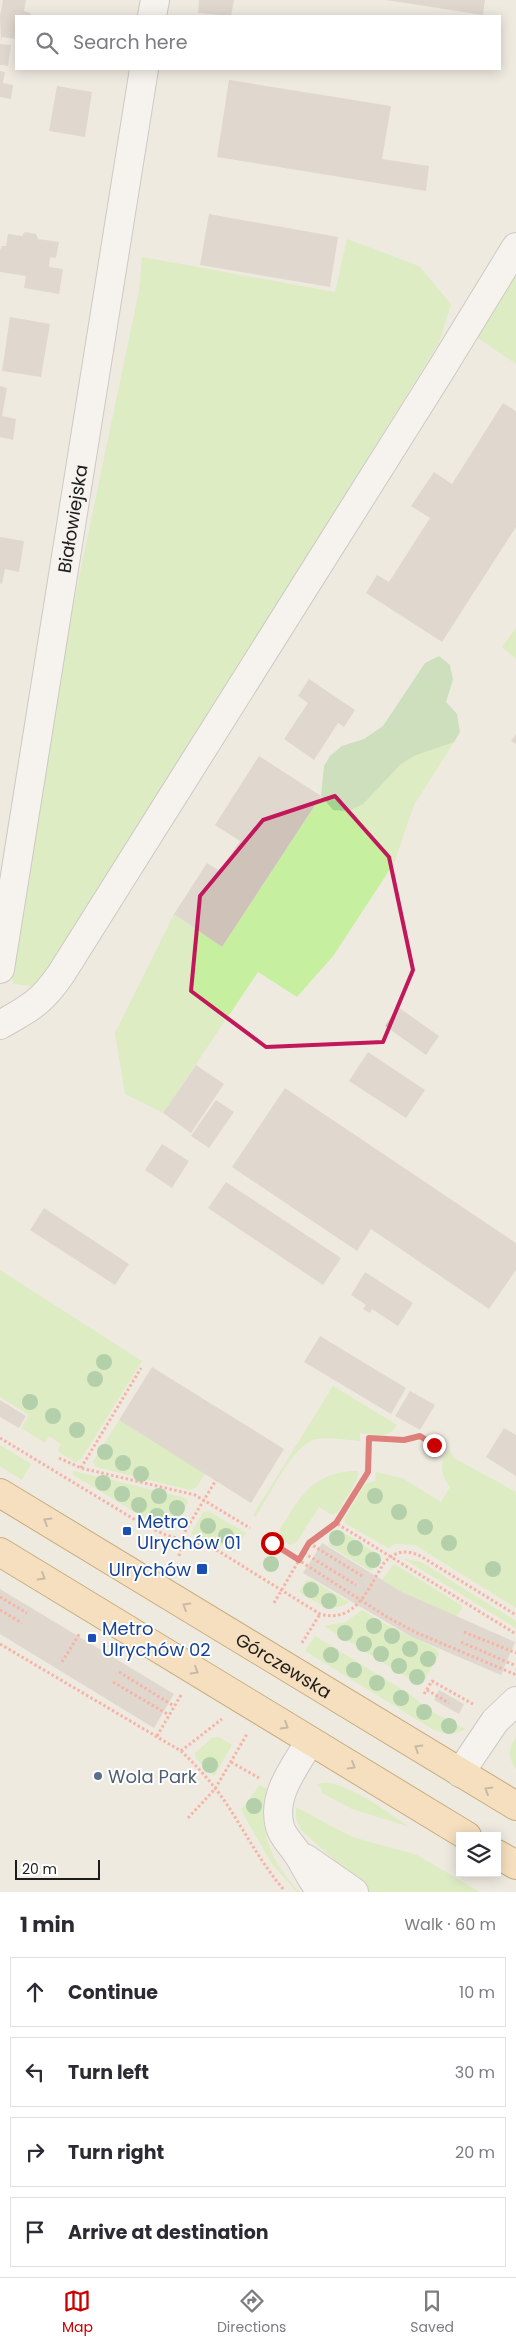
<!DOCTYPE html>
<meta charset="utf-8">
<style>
body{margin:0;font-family:Poppins,sans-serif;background:#f7f7f7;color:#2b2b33}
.controls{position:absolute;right:15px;bottom:15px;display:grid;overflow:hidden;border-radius:0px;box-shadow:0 2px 12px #0003}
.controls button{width:45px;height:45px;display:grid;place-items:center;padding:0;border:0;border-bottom:1px solid #e1e1e2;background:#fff;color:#2b2b33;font:25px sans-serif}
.scale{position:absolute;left:15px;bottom:12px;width:85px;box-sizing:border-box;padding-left:5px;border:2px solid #1c1c1c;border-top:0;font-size:14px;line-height:18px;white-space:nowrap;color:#1c1c1c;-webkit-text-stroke:4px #fff;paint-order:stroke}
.stop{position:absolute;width:15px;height:15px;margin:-11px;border:4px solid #c80100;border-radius:50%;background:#fff}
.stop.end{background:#c80100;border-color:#fff;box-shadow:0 1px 5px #0008}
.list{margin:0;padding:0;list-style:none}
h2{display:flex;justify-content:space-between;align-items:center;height:65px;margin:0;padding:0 20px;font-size:21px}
h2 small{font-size:16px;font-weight:400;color:#7c7c81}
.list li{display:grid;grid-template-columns:32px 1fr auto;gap:15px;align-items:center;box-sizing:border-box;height:70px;margin:0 10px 10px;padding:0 10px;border:1px solid #e1e1e2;border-radius:0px}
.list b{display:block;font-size:19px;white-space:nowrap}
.list em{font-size:16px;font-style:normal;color:#7c7c81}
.icon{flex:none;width:28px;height:28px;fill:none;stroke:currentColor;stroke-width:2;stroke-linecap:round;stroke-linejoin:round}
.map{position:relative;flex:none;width:516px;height:1892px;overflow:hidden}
.search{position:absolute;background:#fff;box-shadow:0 2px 12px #0003;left:15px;right:15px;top:15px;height:55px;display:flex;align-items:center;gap:12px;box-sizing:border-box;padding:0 18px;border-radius:0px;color:#7c7c81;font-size:19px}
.sheet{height:385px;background:#fff}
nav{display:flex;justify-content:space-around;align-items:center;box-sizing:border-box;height:70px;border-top:1px solid #e1e1e2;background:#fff;font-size:14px;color:#7c7c81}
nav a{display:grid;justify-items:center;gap:2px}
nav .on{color:#c80100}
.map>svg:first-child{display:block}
.grass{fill:#c7efa0}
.forest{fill:#a4d391}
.building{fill:#cfc3b9}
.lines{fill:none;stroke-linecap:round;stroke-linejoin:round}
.minor-casing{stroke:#a3a3a3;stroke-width:30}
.major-casing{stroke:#946400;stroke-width:30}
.path{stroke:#ff7261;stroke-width:3;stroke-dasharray:2.5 2.5;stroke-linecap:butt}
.minor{stroke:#fff;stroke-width:28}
.major{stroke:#ffd295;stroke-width:28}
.tree{fill:#6cb26b}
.oneway{stroke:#99805f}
.route{stroke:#c80100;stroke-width:6}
.marked{fill:none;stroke:#c2185b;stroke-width:4;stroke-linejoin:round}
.transit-dot{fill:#1a4fb4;stroke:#fff;stroke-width:2}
.service-dot{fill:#5c6f8a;stroke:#fff;stroke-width:2}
.labels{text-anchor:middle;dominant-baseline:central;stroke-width:4;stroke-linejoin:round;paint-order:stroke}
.street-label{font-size:18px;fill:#1c1c1c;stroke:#fff}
.transit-label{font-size:18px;fill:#164399;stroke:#fff;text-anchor:start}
.service-label{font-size:18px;fill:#4e5e75;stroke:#fff;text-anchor:start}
</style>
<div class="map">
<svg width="516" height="1892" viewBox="0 0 516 1892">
<rect width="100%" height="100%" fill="#efeae0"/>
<!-- grass -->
<path class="grass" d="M347,239l72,27 32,38 -12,39 -382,616 -25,27 -18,-2 -4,-14 49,-297 80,-382 3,-34 193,35z
M516,263v101l-44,-30z
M516,628v31l-14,-12z
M454,742l-40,63 -20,58 -60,92 -37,42 -39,-25 -95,141 -38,-19 -10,-61 59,-119 48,33 99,-151 12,14 51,-29 17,-17 13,-8z
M0,1270l142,91 -61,98 -6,3 -17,-11 3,-7 -12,-8 -4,7 -24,-15 8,-13 -29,-18z
M333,1386l64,39c-10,15 -21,9 -37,8v8c-14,-1 -30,-4 -43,-2 -22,2 -50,60 -61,78l-3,-2z
M119,1420l86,53 -9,15 -6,2 -94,-23 -3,-5z
M0,1445l31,19 -9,16 -22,-14z
M449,1449l5,9 62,34v116l-101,-63 -20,-1 -7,4 -43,-25v-5l20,-34 10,-3 1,-9 26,6 39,24 9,-15c-10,-14 -11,-22 -1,-38z
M74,1471l112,27 2,5 -12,20 -1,7 -32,-13 -71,-43z
M358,1471l-1,9 -20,33 -6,1 -12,-7 -23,36 -6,2 -14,-9c22,-36 35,-65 82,-65z
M208,1511l38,22 -12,19 -19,-11 -24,-7 12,-22z
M341,1531l40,25 -10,15 -43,-26 7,-12z
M404,1559l17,3 95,59v7z
M394,1564l67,41 1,4 -7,8 -53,-25 -20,-12z
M312,1580l37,22c-16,13 -35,-1 -50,-10l7,-11z
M362,1610l21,13 54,26 2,5 -16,29 -5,1 -94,-58 22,-4z
M315,1636l96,59 18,15 36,19c-9,6 -20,5 -31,1l-129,-79z
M219,1737l13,8 -18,31 -18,-17 -1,-6 18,-16z
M516,1737v32c-8,-11 -8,-21 0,-32z
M322,1783c24,-3 67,31 88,44l-58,-18 -30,-16 -1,-5 -5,-3z
M260,1785l7,4c-11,39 5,76 33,103h-3l-25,-28 -31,-54z
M296,1807l56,30 65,18 63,37h-110l-68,-61 -6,-12z"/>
<!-- forest -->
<path class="forest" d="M439,656l11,9 3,15 -7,22 11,12 3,18 -6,10 -40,14 -13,8 -38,40 -14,7 -16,-1 -12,-14 3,-30 6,-10 12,-10 22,-7 19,-13 42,-63z"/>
<!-- building -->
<path class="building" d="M3,0h23l-2,11 7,2 -1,3h-14v23l-14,-2 -1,5 -1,-26z
M199,0h35l-3,16 -33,-3z
M386,0h99l-2,15z
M0,44l11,1 -3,21 -8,-1z
M0,71l5,1 -2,11 10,2 -2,14 -11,-2z
M229,80l162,26 -9,53 47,7 -3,25 -209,-34z
M57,86l35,6 -7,45 -36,-6z
M209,214l129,23 -8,50 -130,-22z
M25,232l11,2 2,5 21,3 -3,16 -6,-1 -1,10 14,2 -4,25 -35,-6 2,-12 -26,-4v-22l2,-4h4l2,-12 14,2z
M10,317l40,7 -9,53 -39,-6z
M0,386l7,2 -5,28 14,3 -3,21 -13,-3z
M503,403l13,8v116l-74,115 -76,-49 11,-18 12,7 41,-64 -19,-12 23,-34 18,12z
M0,537l24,4 -5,31 -14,-3 -3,15 -2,-1z
M309,679l46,31 -11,17 -6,-4 -24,37 -30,-21 24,-36 -10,-7z
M516,734v10l-5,-3z
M259,756l62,40 -99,151 -48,-33 33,-51 13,8 20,-30 -25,-16z
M398,1007l41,29 -13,19 -41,-29z
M368,1052l57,38 -19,28 -57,-37z
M196,1065l28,19 -33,49 -28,-20z
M285,1088l231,155v27l-27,39 -118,-80 -14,22 -125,-84z
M216,1100l18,12 -25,36 -18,-12z
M162,1144l27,17 -17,27 -27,-18z
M226,1182l115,76 -18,27 -115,-77z
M44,1208l85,56 -14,21 -85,-55z
M365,1272l48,31 -15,23 -26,-17 -2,4 -7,-4 3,-4 -15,-10z
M320,1336l86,52 -15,26 -87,-52z
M152,1367l132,82 -33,54 -132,-83z
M410,1391l25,14 -15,25 -25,-14z
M0,1400l26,16 -7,12 -19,-11z
M504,1428l12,7v41l-30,-19z
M322,1543l80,49 113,50 -14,33 -89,-38 -109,-64z
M0,1589l174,105 -20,34 -154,-94z
M439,1690l25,14 -5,10 -25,-14z"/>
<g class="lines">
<!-- minor casing -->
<g class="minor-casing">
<g id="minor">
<path d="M152,16l3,-16"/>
<path id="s1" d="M0,969l144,-900"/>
<path d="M0,1025c30,-17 41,-22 61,-51l381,-606 74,-121"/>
<path d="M310,1741c-15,26 -39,54 -30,86 3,10 11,17 17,26 9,13 14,28 25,39"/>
<path d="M460,1773l35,-52 21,-20"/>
<path d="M305,1858l49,34"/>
</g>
</g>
<!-- major casing -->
<g class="major-casing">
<g id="major">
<path id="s2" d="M0,1493l516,313"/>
<path d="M0,1552l467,284"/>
<path d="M497,1854l19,11"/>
</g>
</g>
<!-- path -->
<path class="path" d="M0,1438l142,86 24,11 49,14 105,65c36,10 48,-26 64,-51 12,-13 23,-14 38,-6l94,58
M59,1458l22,10 114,27 55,33
M81,1468l60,-100
M336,1523l32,-51 1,-34 35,2 16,-4 14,9
M272,1543l115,74 28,15 99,42 2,-4
M309,1543l53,33
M304,1553l52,32
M179,1556l5,-23 32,-53
M0,1597l27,16
M274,1603l35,-60 27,-20 180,111
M0,1610l22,13
M464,1632l52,21
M461,1642l55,24
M302,1643l18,-29
M0,1644l181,107c17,16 32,33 45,52 19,29 35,60 58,87
M62,1662l18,-29
M119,1672l55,34
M113,1682l56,33
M427,1690l22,13
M424,1694l8,-13 41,23
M157,1736l24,-41
M181,1751l41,-32
M231,1762l28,16
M188,1818l27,-29 32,-55"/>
<!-- minor -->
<use href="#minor" class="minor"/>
<!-- major -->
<use href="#major" class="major"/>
</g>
<!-- trees -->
<g class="tree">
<circle cx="104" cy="1362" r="8"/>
<circle cx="95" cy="1379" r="8"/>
<circle cx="30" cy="1402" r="8"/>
<circle cx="53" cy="1416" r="8"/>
<circle cx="77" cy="1430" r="8"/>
<circle cx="105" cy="1452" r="8"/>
<circle cx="123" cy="1463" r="8"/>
<circle cx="141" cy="1474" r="8"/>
<circle cx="103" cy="1483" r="8"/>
<circle cx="122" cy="1494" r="8"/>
<circle cx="159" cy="1496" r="8"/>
<circle cx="375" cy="1496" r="8"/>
<circle cx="139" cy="1505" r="8"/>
<circle cx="177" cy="1508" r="8"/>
<circle cx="399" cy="1512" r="8"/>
<circle cx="157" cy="1516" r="8"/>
<circle cx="208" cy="1526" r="8"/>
<circle cx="425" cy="1527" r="8"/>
<circle cx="226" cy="1536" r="8"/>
<circle cx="337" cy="1538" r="8"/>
<circle cx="449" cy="1543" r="8"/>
<circle cx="355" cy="1548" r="8"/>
<circle cx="373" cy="1560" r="8"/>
<circle cx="271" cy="1564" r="8"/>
<circle cx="493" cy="1569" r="8"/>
<circle cx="311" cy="1590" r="8"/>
<circle cx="329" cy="1601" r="8"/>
<circle cx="374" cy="1626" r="8"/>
<circle cx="345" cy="1633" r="8"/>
<circle cx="392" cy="1636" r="8"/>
<circle cx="364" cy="1644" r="8"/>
<circle cx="410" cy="1649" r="8"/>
<circle cx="381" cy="1654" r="8"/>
<circle cx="331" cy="1655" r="8"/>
<circle cx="428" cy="1659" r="8"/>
<circle cx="399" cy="1666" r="8"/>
<circle cx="354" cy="1670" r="8"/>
<circle cx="417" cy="1677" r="8"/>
<circle cx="377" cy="1683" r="8"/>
<circle cx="401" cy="1698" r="8"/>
<circle cx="424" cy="1712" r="8"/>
<circle cx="449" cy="1726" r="8"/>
<circle cx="210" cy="1765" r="8"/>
<circle cx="254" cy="1806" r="8"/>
</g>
<!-- one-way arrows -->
<defs><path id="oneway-chevron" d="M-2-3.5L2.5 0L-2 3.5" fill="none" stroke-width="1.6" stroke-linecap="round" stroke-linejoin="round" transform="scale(1.25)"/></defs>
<g class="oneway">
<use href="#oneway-chevron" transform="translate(47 1521) rotate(-149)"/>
<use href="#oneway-chevron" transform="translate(42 1577) rotate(31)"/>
<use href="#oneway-chevron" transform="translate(186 1606) rotate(-149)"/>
<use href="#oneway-chevron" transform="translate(195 1671) rotate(31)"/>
<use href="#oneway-chevron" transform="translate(285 1726) rotate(31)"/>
<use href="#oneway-chevron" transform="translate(418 1748) rotate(-149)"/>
<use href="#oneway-chevron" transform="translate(352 1766) rotate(31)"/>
<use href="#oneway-chevron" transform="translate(488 1790) rotate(-149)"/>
</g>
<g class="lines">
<!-- route -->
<path class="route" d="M272,1543l27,17 10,-17 27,-20 32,-51 1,-34 35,2 16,-4 14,9"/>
</g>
<!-- marked area -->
<path d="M0 0H516V1892H0ZM335,796l54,61 24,113 -30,72 -117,5 -75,-56 9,-95 63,-76z" fill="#efeae0" fill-opacity=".55" fill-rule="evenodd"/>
<path class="marked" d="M335,796l54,61 24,113 -30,72 -117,5 -75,-56 9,-95 63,-76z"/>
<!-- markers -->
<g class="transit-dot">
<rect x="122" y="1526" width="10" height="10" rx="2.5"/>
<rect x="196" y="1563" width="12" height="12" rx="2.5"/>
<rect x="87" y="1633" width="10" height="10" rx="2.5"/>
</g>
<circle class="service-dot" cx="98" cy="1776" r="5"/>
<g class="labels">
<!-- street labels -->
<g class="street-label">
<text stroke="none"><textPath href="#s1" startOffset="456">Białowiejska</textPath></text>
<text stroke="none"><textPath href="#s2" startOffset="332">Górczewska</textPath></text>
</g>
<!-- transit labels -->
<g class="transit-label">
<text x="137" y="1521">Metro<tspan x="137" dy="21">Ulrychów 01</tspan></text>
<text x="191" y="1569" text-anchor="end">Ulrychów</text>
<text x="102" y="1628">Metro<tspan x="102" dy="21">Ulrychów 02</tspan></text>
</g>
<!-- service labels -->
<g class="service-label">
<text x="108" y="1776">Wola Park</text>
</g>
</g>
</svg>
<div class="controls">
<button><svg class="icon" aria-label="layers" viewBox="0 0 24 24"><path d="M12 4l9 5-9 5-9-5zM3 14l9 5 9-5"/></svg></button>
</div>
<div class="scale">20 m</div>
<div class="stop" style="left:272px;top:1543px"></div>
<div class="stop end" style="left:434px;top:1445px"></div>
<div class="search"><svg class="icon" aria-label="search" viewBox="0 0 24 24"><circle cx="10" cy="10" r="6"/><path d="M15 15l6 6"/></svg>Search here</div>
</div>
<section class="sheet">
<h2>1 min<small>Walk · 60 m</small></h2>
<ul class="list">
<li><svg class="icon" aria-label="ahead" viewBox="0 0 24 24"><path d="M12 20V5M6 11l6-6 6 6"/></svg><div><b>Continue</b></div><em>10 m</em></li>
<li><svg class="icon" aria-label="left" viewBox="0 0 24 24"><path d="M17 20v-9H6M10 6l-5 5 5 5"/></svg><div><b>Turn left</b></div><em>30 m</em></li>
<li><svg class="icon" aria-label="right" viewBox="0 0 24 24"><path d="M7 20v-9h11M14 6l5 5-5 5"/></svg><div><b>Turn right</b></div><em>20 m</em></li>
<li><svg class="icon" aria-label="arrive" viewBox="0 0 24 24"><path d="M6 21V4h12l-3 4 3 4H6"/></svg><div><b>Arrive at destination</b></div></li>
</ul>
</section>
<nav>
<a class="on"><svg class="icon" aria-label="map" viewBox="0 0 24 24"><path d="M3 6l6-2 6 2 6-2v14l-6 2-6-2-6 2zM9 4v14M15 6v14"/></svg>Map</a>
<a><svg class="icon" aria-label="directions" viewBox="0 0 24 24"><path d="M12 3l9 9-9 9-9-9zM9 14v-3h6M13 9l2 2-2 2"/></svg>Directions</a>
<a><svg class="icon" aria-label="saved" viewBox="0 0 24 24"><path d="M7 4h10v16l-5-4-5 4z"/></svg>Saved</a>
</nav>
